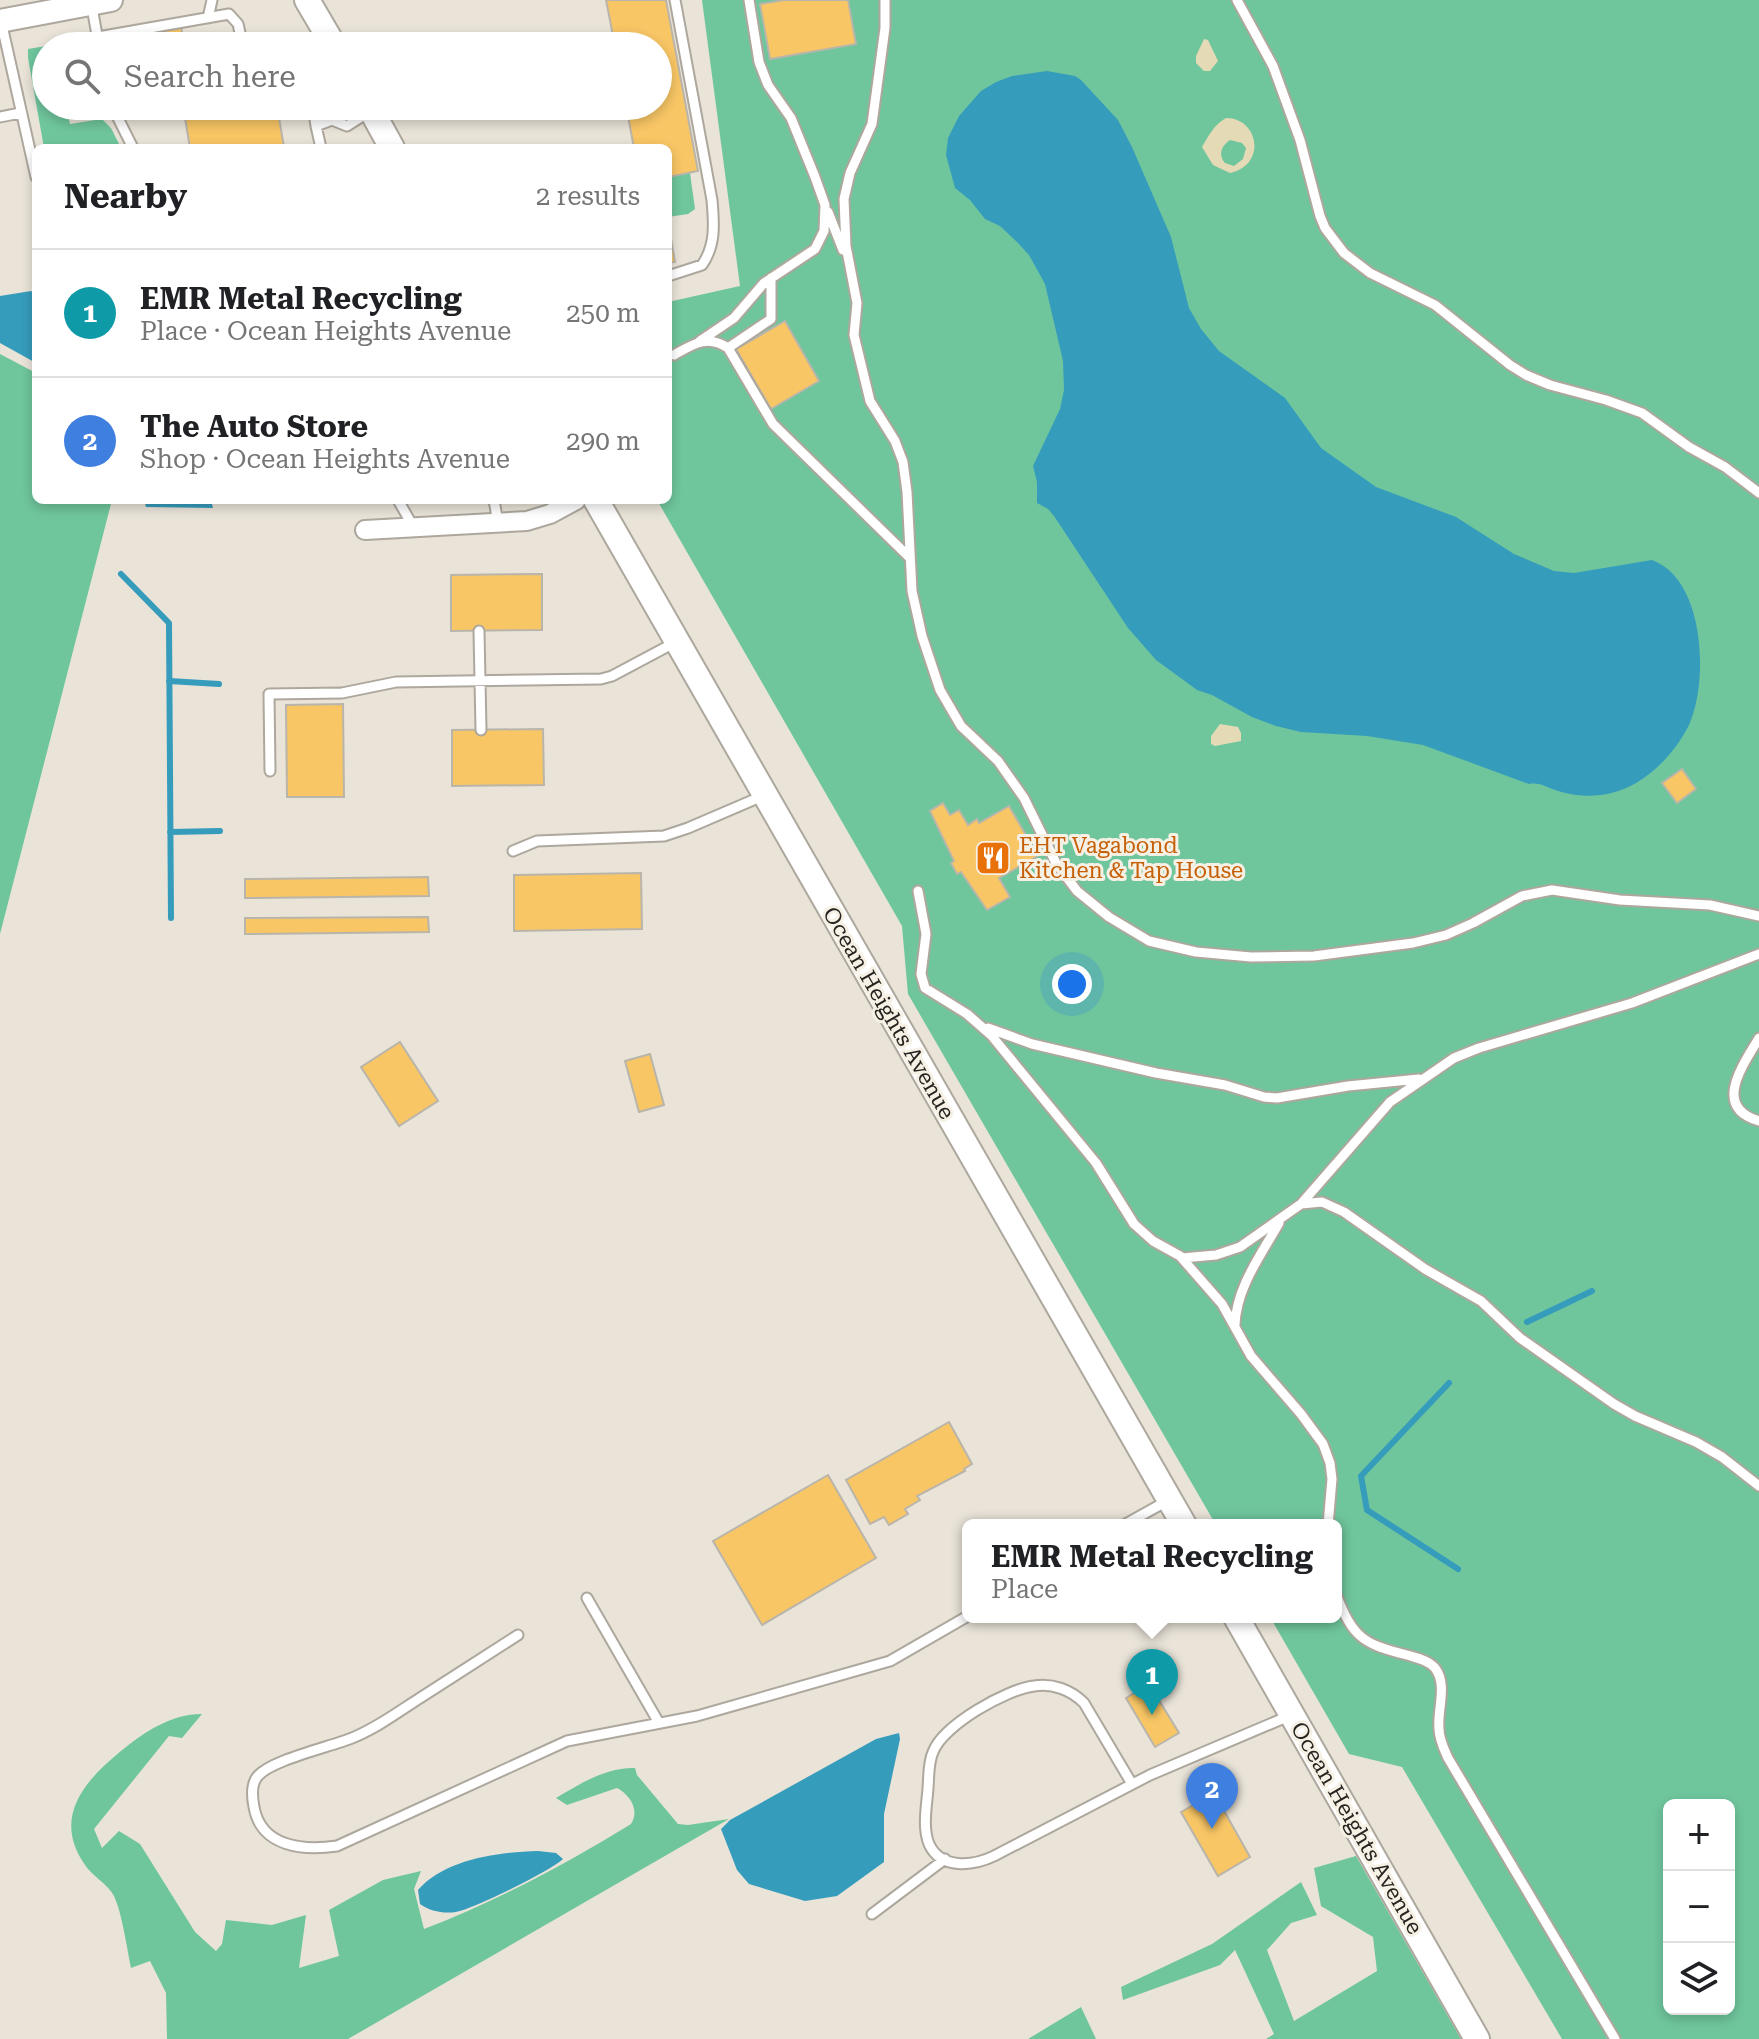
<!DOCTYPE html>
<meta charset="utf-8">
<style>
body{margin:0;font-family:"Roboto Serif",serif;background:#f6f6f6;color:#202124}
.controls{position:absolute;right:24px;bottom:24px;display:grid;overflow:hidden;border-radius:12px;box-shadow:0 4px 12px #0003}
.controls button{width:72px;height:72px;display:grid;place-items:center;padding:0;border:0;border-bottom:2px solid #e0e0e0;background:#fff;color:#202124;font:40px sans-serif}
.you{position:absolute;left:1072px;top:984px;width:28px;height:28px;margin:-20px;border:6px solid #fff;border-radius:50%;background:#1a73e8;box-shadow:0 0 0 12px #1a73e833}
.badge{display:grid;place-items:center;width:52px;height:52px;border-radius:50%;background:#7c3aed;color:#fff;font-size:26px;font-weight:700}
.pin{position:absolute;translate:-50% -66px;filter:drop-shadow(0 2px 4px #0008)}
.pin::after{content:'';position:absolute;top:42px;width:28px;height:24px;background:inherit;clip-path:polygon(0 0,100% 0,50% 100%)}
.popup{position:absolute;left:962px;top:1519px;width:380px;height:104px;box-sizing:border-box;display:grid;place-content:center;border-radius:12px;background:#fff;filter:drop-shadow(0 2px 6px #0005);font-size:26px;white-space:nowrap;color:#757577}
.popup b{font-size:30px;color:#202124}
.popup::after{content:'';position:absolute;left:50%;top:100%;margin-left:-16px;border:16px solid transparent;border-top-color:#fff}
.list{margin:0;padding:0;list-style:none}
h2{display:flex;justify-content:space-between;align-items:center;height:104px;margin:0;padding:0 32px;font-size:34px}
h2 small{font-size:26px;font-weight:400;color:#757577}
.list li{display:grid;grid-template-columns:52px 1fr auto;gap:24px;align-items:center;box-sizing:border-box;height:128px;padding:0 32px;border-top:2px solid #e0e0e0}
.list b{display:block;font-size:30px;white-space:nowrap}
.list p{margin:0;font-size:26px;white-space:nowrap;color:#757577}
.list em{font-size:26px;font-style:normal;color:#757577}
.icon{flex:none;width:44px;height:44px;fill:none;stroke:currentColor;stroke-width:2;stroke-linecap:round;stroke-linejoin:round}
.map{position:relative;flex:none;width:1759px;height:2039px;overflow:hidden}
.search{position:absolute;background:#fff;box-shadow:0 4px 12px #0003;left:32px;top:32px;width:640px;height:88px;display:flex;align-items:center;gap:20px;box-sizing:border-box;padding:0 28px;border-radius:44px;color:#757577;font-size:30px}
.panel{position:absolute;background:#fff;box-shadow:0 4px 12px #0003;left:32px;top:144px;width:640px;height:360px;border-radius:12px}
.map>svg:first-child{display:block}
.green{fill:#6fc69d;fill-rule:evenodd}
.sand{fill:#e4dab5;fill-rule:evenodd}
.water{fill:#369cbc}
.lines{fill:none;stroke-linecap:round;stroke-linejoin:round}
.stream{stroke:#369cbc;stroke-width:6}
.building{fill:#f8c665;stroke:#bab5aa;stroke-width:2}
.service-casing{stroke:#ada79d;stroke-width:13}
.minor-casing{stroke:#ada79d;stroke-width:22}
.tertiary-casing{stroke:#ada79d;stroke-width:26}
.secondary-casing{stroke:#ada79d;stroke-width:28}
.service{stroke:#fff;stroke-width:9}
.minor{stroke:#fff;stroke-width:18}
.tertiary{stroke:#fff;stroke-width:22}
.secondary{stroke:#fff;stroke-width:24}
.labels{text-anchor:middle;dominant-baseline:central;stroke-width:6;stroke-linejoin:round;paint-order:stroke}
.food-label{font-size:22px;fill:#c56008;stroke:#f6f0e5;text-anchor:start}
.street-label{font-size:22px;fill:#262420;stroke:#f6f0e5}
</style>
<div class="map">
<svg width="1759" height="2039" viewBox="0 0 1759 2039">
<rect width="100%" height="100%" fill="#e9e3d8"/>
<!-- green -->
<path class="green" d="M702,0h1057v2039h-197l-160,-272 -53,-13 -79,-137h66v-92h-120l-308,-531 -6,-68 -245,-426h11v-198l72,-16zM1669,1805h60v204h-60z
M46,46v60h20l4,18 32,-5 9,9 10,20h-77l-16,-90v-9z
M690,173l5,36 -7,5 -20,3v-10l4,-5 -3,-25z
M0,354l36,19v127h76l-112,434z
M202,1714l-20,24 -13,-2 -75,93 8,19 17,-17 21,13 55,88 21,19 6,-7 4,-24 46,5 34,-10 -7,53 40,-12 -10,-46 54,-30 38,-9 -7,18 10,40c71,-27 142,-65 207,-105 9,-14 -1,-29 -14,-36l-50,17 -11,-7c24,-14 50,-31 79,-30l2,7 41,49 10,1 41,-6 -381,220h-181l-1,-46 -16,-32 -19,7c-4,-20 -9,-55 -17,-72 -6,-12 -22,-20 -29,-31 -33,-47 -1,-84 36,-114 23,-19 50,-37 81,-37z
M1356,1856l105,183h-195l8,-5 -39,-84 -15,15 -97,35 -2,-13 91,-43 89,-62 16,33 -26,8 -24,27 27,71 83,-50 -4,-34 -52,-31 -7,-38z
M1081,2007l15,32h-68z"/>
<!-- sand -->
<path class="sand" d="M1204,39l4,1 10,21 -8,10h-6l-8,-8v-7z
M1226,118c33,0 41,47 4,55l-17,-8 -11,-18c7,-12 12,-22 24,-29zM1230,140l12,3 4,5 -3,11 -9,7 -9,-3c-7,-8 -4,-17 5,-23z
M1220,724l18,3 3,6v8l-26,5 -4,-2v-8z"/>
<!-- water -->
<path class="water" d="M1047,71l28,5 6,4 37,40 14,27 39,90 18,71 12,21 18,22 66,47 36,50 55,39 80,30 58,37 40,17 20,2 78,-13c53,19 57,121 37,165 -12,24 -31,45 -53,58 -23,14 -53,16 -78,8 -11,-3 -17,-9 -29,-7l-106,-39 -56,-9 -66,-4 -25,-6 -24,-9 -40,-22 -15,-5 -41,-30 -28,-32 -74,-112 -6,-7 -11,-6v-21l-4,-16 27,-57 4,-19 -1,-29 -18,-77 -16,-29 -12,-13 -17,-16 -15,-7 -15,-19 -15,-12 -9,-33 2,-17 11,-22 22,-25 15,-9 16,-6z
M31,291l5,4v68l-36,-20v-47z
M144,500h67l2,8 -67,-1z
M899,1733l1,6 -16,75v48l-47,34 -32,5 -56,-17 -12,-14 -16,-41 9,-9 146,-81z
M538,1851l18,2 7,6c-13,12 -89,50 -107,53 -13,2 -26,-1 -36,-8l-2,-14c27,-31 81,-38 120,-39z"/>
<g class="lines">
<!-- stream -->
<path class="stream" d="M121,574l48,49 2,295
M169,681l50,3
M170,832l50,-1
M1527,1322l65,-31
M1449,1383l-88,93 6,34 91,59"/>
</g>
<!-- building -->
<path class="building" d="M606,0h60l32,171 -30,6v-29h-34l-8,-42h32v-60h-43z
M784,0h64l8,44 -86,15 -10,-55z
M181,25l3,21h-29l-3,-16z
M183,106h94l7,41 -94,1z
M668,221l7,41 -7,1z
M785,321l34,60 -48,28 -35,-60z
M542,574v56l-91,1v-56z
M343,704l1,93h-57l-1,-92z
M543,729l1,56 -92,1v-56z
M1682,769l14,20 -19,14 -15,-20z
M943,803l7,12 9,-5 9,15 9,-6 2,4 30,-17 29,50 -39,22 11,19 -23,13 -26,-38 -4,2 -6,-11 3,-2 -24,-50z
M641,873l1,56 -128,2v-56z
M428,877l1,19 -184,2v-19z
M428,917l1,15 -184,2v-16z
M400,1042l38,59 -39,25 -38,-59z
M650,1054l14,51 -25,7 -14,-51z
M949,1422l23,42 -8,5 1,2 -48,25 3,4 -15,9 3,5 -19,11 -5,-8 -14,7 -24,-44z
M828,1475l48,83 -114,67 -49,-84z
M1149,1684l30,49 -24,14 -29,-49z
M1203,1783l5,9 -10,7 -6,-9z
M1214,1793l36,64 -32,19 -37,-64z"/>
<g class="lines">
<!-- service casing -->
<g class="service-casing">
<path id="service" d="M885,0v28l-13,96 -22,49 -6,26 2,47 11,57 -3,32 16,66 25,40 8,21 4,30 5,99 10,45 18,54 21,36 37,35 26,37 32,65 21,28 32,26 40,24 47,11 55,5 63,-1 99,-13 33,-8 27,-12 49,-27 30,-6 68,10 90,5 49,11
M1237,0l36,66 27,74 20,76 5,12 19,25 26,20 65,32 75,60 16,10 24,10 56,15 36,13 47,34 36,20 34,26
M91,2l8,44
M208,18l4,-18
M1,21l35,156
M98,37l131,-23 9,10 5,22
M112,106l21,42
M313,106l3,20 16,-6
M335,106l-3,14 15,6 22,-14
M0,117l20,-4
M316,126l5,22
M828,212l15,38
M668,276l34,-11c14,-20 12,-42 10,-65l-37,-200
M700,341l34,-23 30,-35 51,-34 9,-18 1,-26 -10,-28 -24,-59 -23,-33 -9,-23 -10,-62
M728,348l43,-29v-41
M674,355c19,-11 34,-21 54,-7l45,76 137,134
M398,500l16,28
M494,500l4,23
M479,631l2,99
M270,771l-1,-77 73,-1 54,-11 205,-3 11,-3 62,-33
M513,851l24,-10 127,-5 24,-8 77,-33
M918,891l8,43 -5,40 4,14 42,26 24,21 105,128 38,61 19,17 27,15 42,48 29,52 50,58 22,30 7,19 2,16 -4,46
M988,1028l44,16 124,29 69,12 39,12 13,1 71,-12 71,-7
M1759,1038c-15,26 -48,69 0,83
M1301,1204l89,-102 64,-44 25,-10 153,-45 127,-49
M1182,1258l34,-3 24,-8 61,-43 21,-2 22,10 81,57 56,32 39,37 94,66 21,12 61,26 26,15 37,29
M1235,1325c1,-37 26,-70 44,-102
M1124,1525l43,-24
M1336,1594c17,44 27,50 71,61 10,3 21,5 28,13 13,17 2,41 4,61 0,10 5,20 9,29l167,281
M587,1598l72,125
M518,1635c-33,21 -65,42 -98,63 -22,14 -43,30 -68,40 -22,9 -82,22 -95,39 -6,8 -5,20 -3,30 7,40 49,44 83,39l230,-105 130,-25 193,-55 78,-45
M1132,1784l-48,-81c-13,-13 -31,-20 -50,-17 -27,3 -91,39 -101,66 -5,11 -4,25 -5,36 -1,17 -6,39 1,56 12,26 44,22 65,12l156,-81 139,-59
M872,1914l73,-55"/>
</g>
<!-- minor casing -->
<g class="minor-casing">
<path id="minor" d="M365,530l162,-9 23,-7 26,-14"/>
</g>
<!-- tertiary casing -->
<g class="tertiary-casing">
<path id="tertiary" d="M0,21l111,-21"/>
</g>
<!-- secondary casing -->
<g class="secondary-casing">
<path id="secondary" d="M307,0l27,46
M369,106l23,42
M596,500l588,1025
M1236,1617l241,422"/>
</g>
<!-- service -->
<use href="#service" class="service"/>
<!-- minor -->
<use href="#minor" class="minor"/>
<!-- tertiary -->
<use href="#tertiary" class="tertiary"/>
<!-- secondary -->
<use href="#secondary" class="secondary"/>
</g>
<!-- icons -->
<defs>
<g id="restaurant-square" transform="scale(1.8)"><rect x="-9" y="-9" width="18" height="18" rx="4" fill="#e8710a" stroke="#f6f0e5"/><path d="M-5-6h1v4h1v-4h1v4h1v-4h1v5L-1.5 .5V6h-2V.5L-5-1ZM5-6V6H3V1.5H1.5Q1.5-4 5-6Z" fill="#fff"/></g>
</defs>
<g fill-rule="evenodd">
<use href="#restaurant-square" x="993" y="858"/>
</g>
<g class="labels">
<!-- food labels -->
<g class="food-label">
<text x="1019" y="845">EHT Vagabond<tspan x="1019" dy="25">Kitchen &amp; Tap House</tspan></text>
</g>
<!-- street labels -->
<g class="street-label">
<text transform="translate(889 1013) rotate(60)">Ocean Heights Avenue</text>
<text transform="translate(1357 1828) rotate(60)">Ocean Heights Avenue</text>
</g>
</g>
</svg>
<div class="controls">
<button>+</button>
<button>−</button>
<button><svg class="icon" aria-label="layers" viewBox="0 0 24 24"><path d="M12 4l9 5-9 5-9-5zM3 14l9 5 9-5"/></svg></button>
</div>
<div class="you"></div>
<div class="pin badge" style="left:1152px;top:1715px;background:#0f9aa8">1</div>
<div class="popup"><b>EMR Metal Recycling</b>Place</div>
<div class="pin badge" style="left:1212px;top:1829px;background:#3f7fe0">2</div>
<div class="search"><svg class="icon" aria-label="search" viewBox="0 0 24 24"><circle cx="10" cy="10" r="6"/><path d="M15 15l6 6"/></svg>Search here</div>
<section class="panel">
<h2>Nearby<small>2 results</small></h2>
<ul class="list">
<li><span class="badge" style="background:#0f9aa8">1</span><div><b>EMR Metal Recycling</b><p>Place · Ocean Heights Avenue</p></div><em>250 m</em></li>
<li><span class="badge" style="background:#3f7fe0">2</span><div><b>The Auto Store</b><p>Shop · Ocean Heights Avenue</p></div><em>290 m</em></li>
</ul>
</section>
</div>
